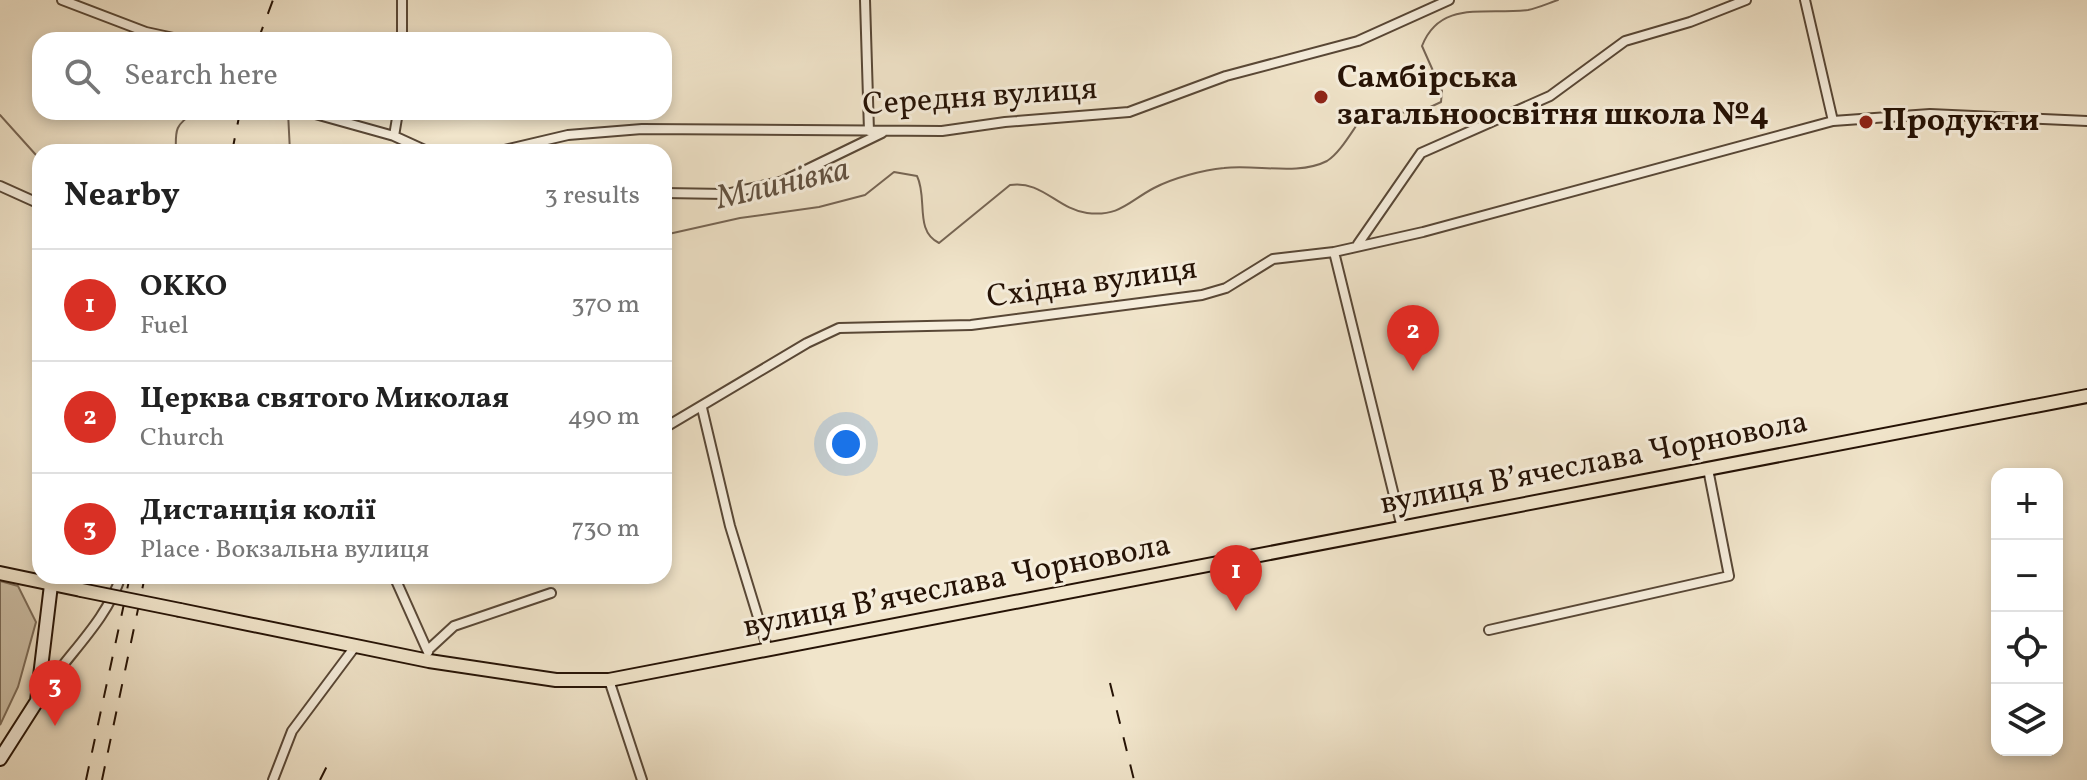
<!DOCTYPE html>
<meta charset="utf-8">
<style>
body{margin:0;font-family:Vollkorn,serif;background:#f6f6f6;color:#222}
.controls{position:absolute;right:24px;bottom:24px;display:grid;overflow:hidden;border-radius:16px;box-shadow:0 4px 12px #0003}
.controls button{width:72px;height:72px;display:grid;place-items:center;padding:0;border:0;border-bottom:2px solid #e0e0e0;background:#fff;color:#222;font:40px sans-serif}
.you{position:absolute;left:846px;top:444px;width:28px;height:28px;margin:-20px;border:6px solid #fff;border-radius:50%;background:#1a73e8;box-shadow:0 0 0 12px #1a73e833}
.badge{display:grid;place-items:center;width:52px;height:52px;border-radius:50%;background:#d93025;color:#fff;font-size:26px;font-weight:700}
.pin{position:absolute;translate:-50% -66px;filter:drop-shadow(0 2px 4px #0008)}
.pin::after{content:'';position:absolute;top:42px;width:28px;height:24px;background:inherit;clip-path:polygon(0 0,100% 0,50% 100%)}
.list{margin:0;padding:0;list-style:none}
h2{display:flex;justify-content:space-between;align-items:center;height:104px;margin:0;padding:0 32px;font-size:34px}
h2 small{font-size:26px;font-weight:400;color:#767676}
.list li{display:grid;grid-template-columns:52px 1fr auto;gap:24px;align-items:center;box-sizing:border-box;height:112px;padding:0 32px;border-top:2px solid #e0e0e0}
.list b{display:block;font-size:30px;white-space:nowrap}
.list p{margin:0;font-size:26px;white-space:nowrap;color:#767676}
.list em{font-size:26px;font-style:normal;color:#767676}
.icon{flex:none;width:44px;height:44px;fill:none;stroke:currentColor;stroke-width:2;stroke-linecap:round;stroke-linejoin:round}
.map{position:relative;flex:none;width:2087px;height:780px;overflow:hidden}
.search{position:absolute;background:#fff;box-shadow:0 4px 12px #0003;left:32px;top:32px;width:640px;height:88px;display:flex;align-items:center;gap:20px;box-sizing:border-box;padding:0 28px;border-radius:24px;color:#767676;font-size:30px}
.panel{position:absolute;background:#fff;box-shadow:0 4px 12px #0003;left:32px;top:144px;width:640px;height:440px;border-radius:24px}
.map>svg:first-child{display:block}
.green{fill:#cec1a9;stroke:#7a6a57;stroke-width:2}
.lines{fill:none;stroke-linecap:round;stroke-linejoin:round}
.stream{stroke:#766554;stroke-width:2}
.minor-casing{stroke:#584736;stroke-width:12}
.secondary-casing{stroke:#251205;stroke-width:16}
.primary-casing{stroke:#251205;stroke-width:16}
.minor{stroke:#f6eedd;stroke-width:8}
.secondary{stroke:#f6eedd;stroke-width:12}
.primary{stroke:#f1e5cb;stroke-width:12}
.rail{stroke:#251205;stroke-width:2;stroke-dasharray:14 14;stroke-linecap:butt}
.primary-bridge-casing{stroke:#251205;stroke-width:16;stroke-linecap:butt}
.primary-bridge{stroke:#f1e5cb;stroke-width:12}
.poi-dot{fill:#8f2418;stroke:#f6eedd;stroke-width:3}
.labels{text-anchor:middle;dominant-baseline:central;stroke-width:6;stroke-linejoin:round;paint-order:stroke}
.poi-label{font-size:32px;font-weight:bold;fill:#251205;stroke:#f6eedd;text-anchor:start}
.street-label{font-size:32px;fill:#251205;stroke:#f6eedd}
.water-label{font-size:34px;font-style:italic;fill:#625140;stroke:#f6eedd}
</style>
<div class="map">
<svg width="2087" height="780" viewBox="0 0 2087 780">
<rect width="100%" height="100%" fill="#f1e5cb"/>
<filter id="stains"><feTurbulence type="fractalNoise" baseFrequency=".0025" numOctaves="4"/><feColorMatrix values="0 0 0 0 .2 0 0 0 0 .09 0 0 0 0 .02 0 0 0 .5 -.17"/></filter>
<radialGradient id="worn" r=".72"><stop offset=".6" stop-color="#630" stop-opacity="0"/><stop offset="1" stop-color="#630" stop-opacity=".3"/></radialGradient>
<!-- green -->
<path class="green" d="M0,581l18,5 18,36 -18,65 -18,38z"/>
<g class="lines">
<!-- stream -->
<path class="stream" d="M288,112l2,40
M0,115l36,40
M176,152c-1,-22 -1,-28 20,-40
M664,235l76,-17 79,-11 46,-12 29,-23 23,4c11,22 -3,55 22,67l71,-58c32,-5 47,24 77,28 33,4 42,-12 67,-25 19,-10 49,-18 70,-20 31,-4 74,8 103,-7 13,-8 25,-30 34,-42l65,-10 15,-7 1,-11 -20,-45c18,-46 62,-31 106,-36 10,-2 21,-7 30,-10"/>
<!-- minor casing -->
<g class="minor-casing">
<path id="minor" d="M62,0l84,32 37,8
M402,0v40
M865,0l4,131
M1805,0l28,121
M308,112l86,24 35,16
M394,136l4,-24
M496,152l72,-17 74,-6 300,2 63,-9 124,-10 97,-36 132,-35 91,-41
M0,186l40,18
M664,193l62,1 57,-13 99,-48
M1358,244l63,-91 129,-57 75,-55 65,-19 56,-22
M1334,252l68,276
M702,408l28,118 38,124
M664,428l143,-85 32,-15 132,-3 231,-30 24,-7 47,-29 61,-7 89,-20 410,-111 97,-7 157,7
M394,576l34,76
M1489,630l240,-54 -21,-107
M428,650l26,-24 97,-33
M609,680l33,100
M40,697c26,-42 65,-73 81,-121
M273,780l19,-49 62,-83"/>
</g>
<!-- secondary casing -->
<g class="secondary-casing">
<path id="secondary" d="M0,759l37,-58 14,-116"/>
</g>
<!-- primary casing -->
<g class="primary-casing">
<path id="primary" d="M0,573l81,17
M180,610l249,51 127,19h53l1478,-284"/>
</g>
<!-- minor -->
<use href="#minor" class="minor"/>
<!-- secondary -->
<use href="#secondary" class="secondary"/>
<!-- primary -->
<use href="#primary" class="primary"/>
<!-- rail -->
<path class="rail" d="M258,40l15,-40
M232,152l8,-40
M1110,683l24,97
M86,780l44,-204
M102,780l43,-204
M320,780l9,-18"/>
<!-- primary-bridge casing -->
<g class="primary-bridge-casing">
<path id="primary-bridge" d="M81,590l99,20"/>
</g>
<!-- primary-bridge -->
<use href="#primary-bridge" class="primary-bridge"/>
</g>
<!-- markers -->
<g class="poi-dot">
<circle cx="1321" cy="97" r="8"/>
<circle cx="1866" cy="122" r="8"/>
</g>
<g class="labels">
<!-- poi labels -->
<g class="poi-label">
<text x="1337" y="79">Самбірська<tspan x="1337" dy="37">загальноосвітня школа №4</tspan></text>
<text x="1882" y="122">Продукти</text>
</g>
<!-- street labels -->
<g class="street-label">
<text transform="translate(980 98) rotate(-4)">Середня вулиця</text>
<text transform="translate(1092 284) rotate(-8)">Східна вулиця</text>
<text transform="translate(1594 464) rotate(-11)">вулиця Вʼячеслава Чорновола</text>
<text transform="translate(957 587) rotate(-11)">вулиця Вʼячеслава Чорновола</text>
</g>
<!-- water labels -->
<g class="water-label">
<text transform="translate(783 185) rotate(-13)">Млинівка</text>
</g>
</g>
<rect width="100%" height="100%" filter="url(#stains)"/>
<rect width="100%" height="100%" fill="url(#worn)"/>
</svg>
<div class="controls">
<button>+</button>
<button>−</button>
<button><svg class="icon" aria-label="locate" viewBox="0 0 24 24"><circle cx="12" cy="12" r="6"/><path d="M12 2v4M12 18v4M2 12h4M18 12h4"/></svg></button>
<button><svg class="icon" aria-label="layers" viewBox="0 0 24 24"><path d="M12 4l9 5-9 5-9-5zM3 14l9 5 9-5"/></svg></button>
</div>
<div class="you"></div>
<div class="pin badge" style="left:1236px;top:611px">1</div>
<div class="pin badge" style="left:1413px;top:371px">2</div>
<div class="pin badge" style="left:55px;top:726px">3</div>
<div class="search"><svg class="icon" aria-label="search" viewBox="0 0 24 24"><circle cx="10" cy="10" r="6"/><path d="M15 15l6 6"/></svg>Search here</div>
<section class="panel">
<h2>Nearby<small>3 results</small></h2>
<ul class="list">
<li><span class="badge">1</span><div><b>OKKO</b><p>Fuel</p></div><em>370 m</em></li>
<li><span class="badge">2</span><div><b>Церква святого Миколая</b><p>Church</p></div><em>490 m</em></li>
<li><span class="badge">3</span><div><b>Дистанція колії</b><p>Place · Вокзальна вулиця</p></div><em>730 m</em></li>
</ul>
</section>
</div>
